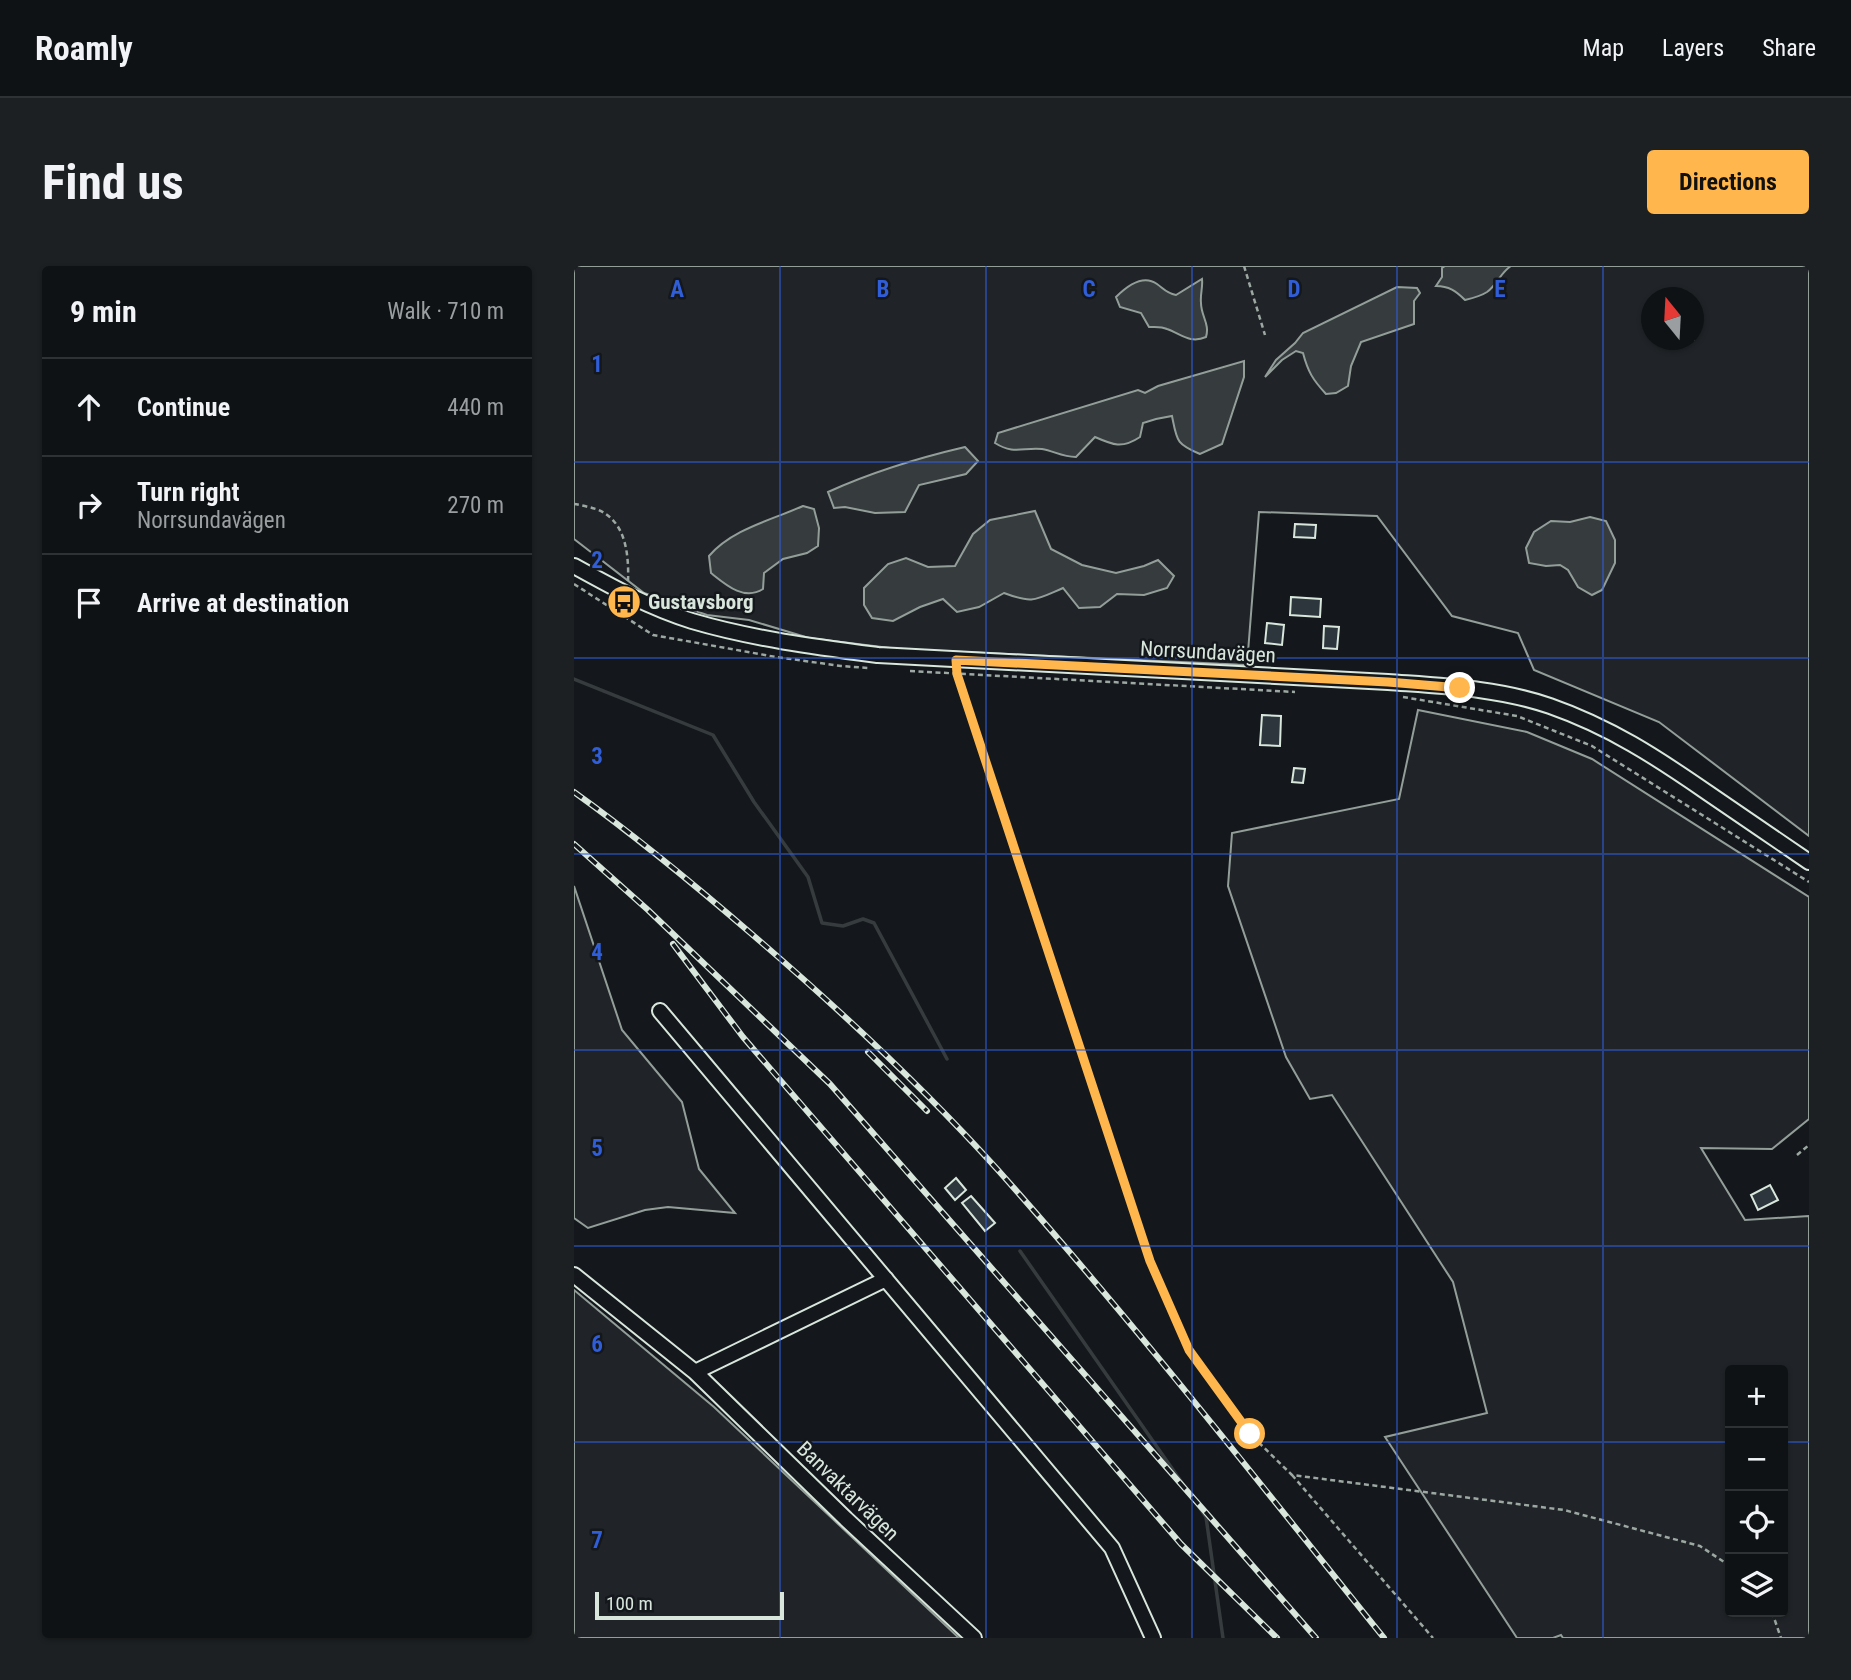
<!DOCTYPE html>
<meta charset="utf-8">
<style>
body{margin:0;font-family:"Roboto Condensed",sans-serif;background:#1d2022;color:#f1f3f6}
.controls{position:absolute;right:21px;bottom:21px;display:grid;overflow:hidden;border-radius:7px;box-shadow:0 2px 5px #0004}
.controls button{width:63px;height:63px;display:grid;place-items:center;padding:0;border:0;border-bottom:2px solid #2f3234;background:#0f1215;color:#f1f3f6;font:35px sans-serif}
.compass{position:absolute;left:1067px;top:21px;width:63px;height:63px;border-radius:50%;background:#0f1215;box-shadow:0 2px 5px #0004;rotate:342deg}
.scale{position:absolute;left:21px;bottom:18px;width:189px;box-sizing:border-box;padding-left:7px;border:4px solid #d8e6dc;border-top:0;font-size:19px;line-height:24px;white-space:nowrap;color:#d8e6dc;-webkit-text-stroke:5px #14181c;paint-order:stroke}
.stop{position:absolute;width:21px;height:21px;margin:-16px;border:5px solid #ffb74d;border-radius:50%;background:#fff}
.stop.end{background:#ffb74d;border-color:#fff;box-shadow:0 2px 7px #0008}
.list{margin:0;padding:0;list-style:none}
h2{display:flex;justify-content:space-between;align-items:center;height:91px;margin:0;padding:0 28px;font-size:30px}
h2 small{font-size:23px;font-weight:400;color:#9b9ea0}
.list li{display:grid;grid-template-columns:46px 1fr auto;gap:21px;align-items:center;box-sizing:border-box;height:98px;padding:0 28px;border-top:2px solid #2f3234}
.list b{display:block;font-size:26px;white-space:nowrap}
.list p{margin:0;font-size:23px;white-space:nowrap;color:#9b9ea0}
.list em{font-size:23px;font-style:normal;color:#9b9ea0}
.icon{flex:none;width:38px;height:38px;fill:none;stroke:currentColor;stroke-width:2;stroke-linecap:round;stroke-linejoin:round}
.map{position:relative;flex:none;width:1235px;height:1372px;overflow:hidden;border-radius:7px}
header{display:flex;align-items:center;gap:42px;box-sizing:border-box;height:98px;padding:0 35px;background:#0f1215;border-bottom:2px solid #2f3234}
header strong{font-size:33px}
nav{display:flex;gap:38px;margin-inline-start:auto;font-size:24px}
.intro{display:flex;align-items:center;justify-content:space-between;box-sizing:border-box;height:168px;padding:0 42px}
h1{margin:0;font-size:49px}
.button{padding:18px 32px;border-radius:7px;background:#ffb74d;color:#111;font-size:24px;font-weight:700}
main{display:flex;gap:42px;padding:0 42px}
aside{flex:1;background:#0f1215;border-radius:7px;box-shadow:0 2px 5px #0004}
.map>svg:first-child{display:block}
.green{fill:#202428;stroke:#939e99;stroke-width:2;fill-rule:evenodd}
.water{fill:#363b3e;stroke:#939e99;stroke-width:2}
.lines{fill:none;stroke-linecap:round;stroke-linejoin:round}
.stream{stroke:#363b3e;stroke-width:3.5}
.building{fill:#2c363c;stroke:#d8e6dc;stroke-width:2}
.minor-casing{stroke:#d8e6dc;stroke-width:18}
.path{stroke:#9da8a2;stroke-width:2.5;stroke-dasharray:5 3.5;stroke-linecap:butt}
.minor{stroke:#14181c;stroke-width:14}
.rail-casing{stroke:#d8e6dc;stroke-width:6}
.rail{stroke:#14181c;stroke-width:3.5;stroke-dasharray:10;stroke-linecap:butt}
.route{stroke:#ffb74d;stroke-width:9}
.grid{fill:none;stroke:#305dd8;stroke-width:2;stroke-opacity:0.55}
.labels{text-anchor:middle;dominant-baseline:central;stroke-width:5;stroke-linejoin:round;paint-order:stroke}
.poi-label{font-size:21px;font-weight:bold;fill:#d8e6dc;stroke:#14181c;text-anchor:start}
.street-label{font-size:21px;fill:#d8e6dc;stroke:#14181c}
.grid-label{font-size:23px;text-anchor:middle;font-weight:bold;fill:#305dd8;stroke:#14181c;stroke-width:5;stroke-linejoin:round;paint-order:stroke}
</style>
<header>
<strong>Roamly</strong>
<nav><a>Map</a><a>Layers</a><a>Share</a></nav>
</header>
<div class="intro"><h1>Find us</h1><a class="button">Directions</a></div>
<main>
<aside>
<h2>9 min<small>Walk · 710 m</small></h2>
<ul class="list">
<li><svg class="icon" aria-label="ahead" viewBox="0 0 24 24"><path d="M12 20V5M6 11l6-6 6 6"/></svg><div><b>Continue</b></div><em>440 m</em></li>
<li><svg class="icon" aria-label="right" viewBox="0 0 24 24"><path d="M7 20v-9h11M14 6l5 5-5 5"/></svg><div><b>Turn right</b><p>Norrsundavägen</p></div><em>270 m</em></li>
<li><svg class="icon" aria-label="arrive" viewBox="0 0 24 24"><path d="M6 21V4h12l-3 4 3 4H6"/></svg><div><b>Arrive at destination</b></div></li>
</ul>
</aside>
<div class="map">
<svg width="1235" height="1372" viewBox="0 0 1235 1372">
<rect width="100%" height="100%" fill="#14181c"/>
<!-- green -->
<path class="green" d="M0,0h1235v570l-150,-114 -125,-52 -16,-37 -66,-17 -75,-100 -118,-4 -12,153 -349,-16 -89,-11 -60,-18 -42,-5 -63,-22 -70,-54zM1078,32h42v42h-42z
M844,444l109,22 65,27 217,138v222l-37,30 -71,-1 44,72 64,-4v422h-246l-2,-3 -8,3h-36l-132,-201 102,-24 -34,-131 -121,-187 -22,4 -24,-42 -58,-171 4,-53 167,-34zM1209,1104v242h-53v-242z
M0,620l48,144 60,72 17,67 36,44 -67,-6 -23,3 -57,18 -14,-10z
M0,1024l140,117 245,231h-385z"/>
<!-- water -->
<path class="water" d="M871,0h66c-10,6 -14,19 -24,26 -6,4 -14,6 -22,8 -9,-9 -16,-14 -29,-14l6,-9v-9z
M628,13c1,9 -2,15 -1,24 0,13 9,21 5,34 -16,7 -25,-3 -39,-8 -6,-3 -13,-2 -18,-2l-8,-14 -21,-6 -4,-10c10,-10 27,-23 41,-13 7,5 9,9 19,11z
M823,21l20,1 3,5 -6,8v23l-53,18 -10,24 -3,20 -12,7 -10,1c-13,-14 -18,-22 -23,-41l-7,-2 -14,9 -17,17 11,-17 19,-17 8,-10z
M670,95v16l-22,67 -22,10c-24,-10 -23,-13 -28,-38l-16,3 -13,4 -3,14c-18,12 -27,8 -45,0l-19,20c-14,0 -22,-6 -34,-8 -19,-2 -28,6 -47,-6l3,-10 140,-43 7,3 13,-7z
M391,181l13,14 -12,13 -47,11 -14,27 -30,1 -30,-6 -11,1 -6,-16c44,-20 90,-34 137,-45z
M229,240l11,3 5,19 -1,18 -11,7 -24,6 -19,14 -1,16c-19,12 -37,-4 -52,-16l-2,-17c23,-27 63,-36 94,-50z
M461,245l16,38 31,16 34,8 28,-7 14,-6 16,16 -7,12 -23,7 -27,-1 -17,13 -21,1 -16,-20c-28,12 -30,16 -59,5l-25,14 -22,5 -14,-13 -23,8 -27,14 -21,-3 -8,-13v-17l24,-24 18,-6 22,9 27,-1 18,-32 17,-14z
M1016,251l16,4 9,19v23l-13,27 -10,5 -14,-8 -10,-17 -8,-5 -14,1 -17,-3 -3,-15 8,-16 17,-11 19,1z"/>
<g class="lines">
<!-- stream -->
<path class="stream" d="M0,413l139,56 41,67 54,75 14,46 21,3 20,-7 11,4 73,136
M446,985l186,266 17,121"/>
</g>
<!-- building -->
<path class="building" d="M721,258l21,1 -1,13 -21,-1z
M717,331l30,2 -1,18 -30,-2z
M693,357l17,2 -2,20 -17,-2z
M750,360l15,1 -2,22 -14,-1z
M688,449l19,1 -1,30 -20,-1z
M720,502l11,1 -2,14 -11,-1z
M382,912l10,12 -11,10 -10,-12z
M1196,919l8,15 -20,10 -7,-15z
M397,930l24,27 -10,8 -23,-28z"/>
<g class="lines">
<!-- minor casing -->
<g class="minor-casing">
<path id="minor" d="M0,300c38,21 76,42 118,55 61,18 124,26 186,34l510,27c54,4 110,6 162,24 60,21 106,51 158,87 34,23 67,46 101,69
M86,745l452,537 41,90
M0,1009l121,97 151,147 128,119
M121,1106l191,-93"/>
</g>
<!-- path -->
<path class="path" d="M670,0l21,69
M0,238c7,1 15,3 22,5 30,11 33,45 32,73
M0,318l79,51 123,22 65,9 27,2
M336,405l385,21
M383,406l193,589 39,89 61,84 42,41 272,35 136,36 30,20
M829,431l114,19 75,30 217,136
M1223,889l12,-10
M718,1209l141,163
M1198,1346l9,26"/>
<!-- minor -->
<use href="#minor" class="minor"/>
<!-- rail casing -->
<g class="rail-casing">
<path id="rail" d="M0,526c63,45 122,94 180,144 85,73 168,150 243,233 135,151 260,311 387,469
M0,578l74,66 182,174 486,554
M99,678l70,93 438,507 96,94
M294,786l59,59"/>
</g>
<!-- rail -->
<use href="#rail" class="rail"/>
</g>
<g class="lines">
<!-- route -->
<path class="route" d="M676,1168l-61,-84 -39,-89 -193,-587 -1,-14 432,22 72,6"/>
</g>
<!-- grid -->
<path class="grid" d="M206,0v1372M412,0v1372M618,0v1372M823,0v1372M1029,0v1372M0,196h1235M0,392h1235M0,588h1235M0,784h1235M0,980h1235M0,1176h1156M1209,1176h26"/>
<!-- icons -->
<defs>
<g id="bus-disc" transform="scale(1.75)"><circle r="9.5" fill="#ffb74d" stroke="#14181c"/><path d="M-5-6H5V4H4V6H2V4H-2V6H-4V4H-5ZM-3.5-4V0h7V-4ZM-3.5 1.2v1.5H-2V1.2ZM2 1.2v1.5H3.5V1.2Z" fill="#111"/></g>
</defs>
<g fill-rule="evenodd">
<use href="#bus-disc" x="50" y="336"/>
</g>
<g class="labels">
<!-- poi labels -->
<g class="poi-label">
<text x="74" y="336">Gustavsborg</text>
</g>
<!-- street labels -->
<g class="street-label">
<text transform="translate(634 386) rotate(3)">Norrsundavägen</text>
<text transform="translate(274 1225) rotate(44)">Banvaktarvägen</text>
</g>
</g>
<g class="grid-label">
<text x="103" y="31">A</text>
<text x="309" y="31">B</text>
<text x="515" y="31">C</text>
<text x="720" y="31">D</text>
<text x="926" y="31">E</text>
<text x="23" y="106">1</text>
<text x="23" y="302">2</text>
<text x="23" y="498">3</text>
<text x="23" y="694">4</text>
<text x="23" y="890">5</text>
<text x="23" y="1086">6</text>
<text x="23" y="1282">7</text>
</g>
</svg>
<div class="controls">
<button>+</button>
<button>−</button>
<button><svg class="icon" aria-label="locate" viewBox="0 0 24 24"><circle cx="12" cy="12" r="6"/><path d="M12 2v4M12 18v4M2 12h4M18 12h4"/></svg></button>
<button><svg class="icon" aria-label="layers" viewBox="0 0 24 24"><path d="M12 4l9 5-9 5-9-5zM3 14l9 5 9-5"/></svg></button>
</div>
<svg class="compass" viewBox="-18 -18 36 36"><path d="M0-13l5 13h-10z" fill="#e53935"/><path d="M0 13l5-13h-10z" fill="#9b9ea0"/></svg>
<div class="scale">100 m</div>
<div class="stop" style="left:676px;top:1168px"></div>
<div class="stop end" style="left:886px;top:422px"></div>
</div>
</main>
